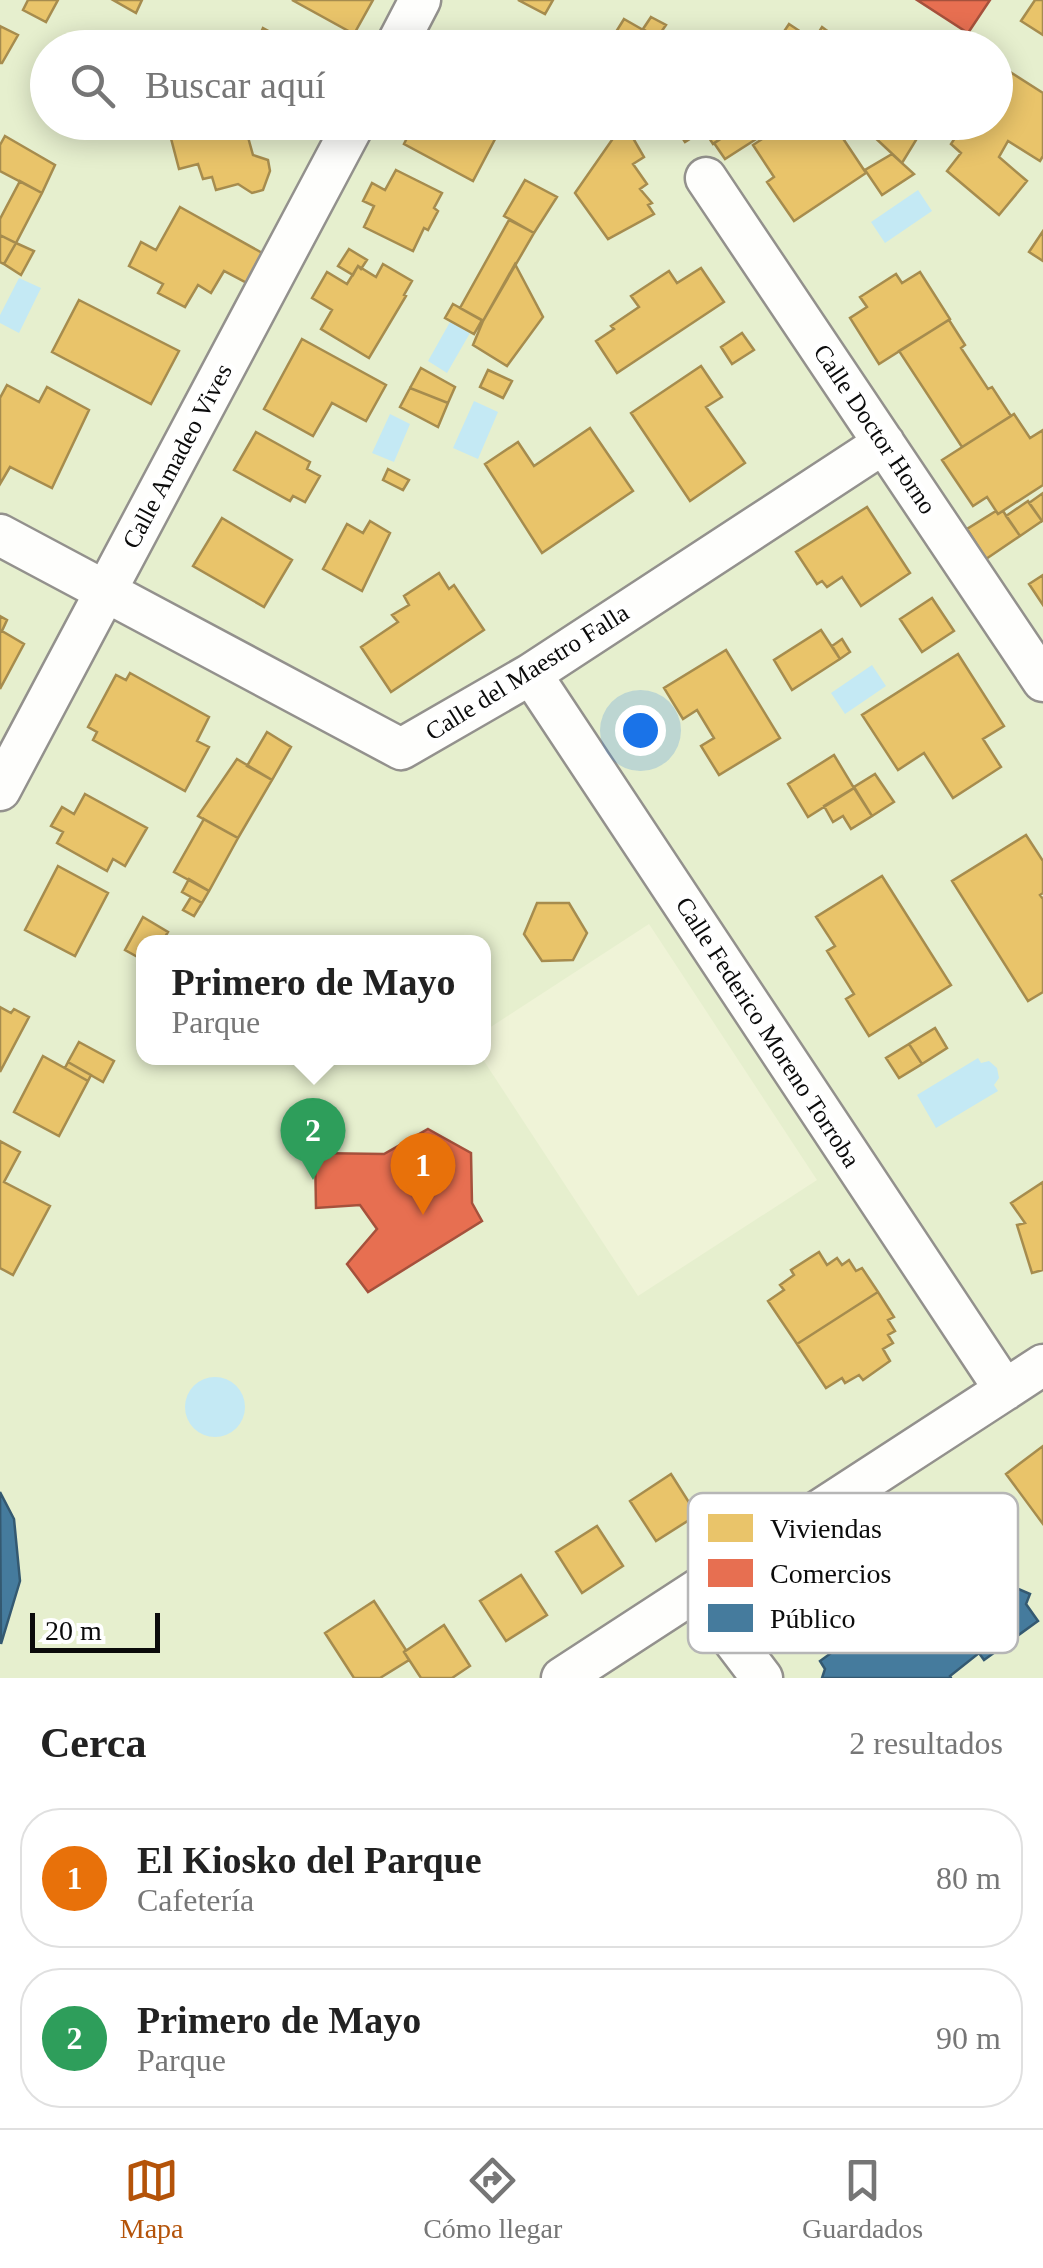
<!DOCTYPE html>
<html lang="es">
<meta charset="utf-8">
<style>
body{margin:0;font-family:Georgia,serif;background:#f6f6f6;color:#222}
.scale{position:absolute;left:30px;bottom:25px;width:130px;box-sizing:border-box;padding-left:10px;border:5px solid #0b0b0b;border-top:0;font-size:28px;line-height:35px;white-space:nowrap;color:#0b0b0b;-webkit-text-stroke:8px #fff;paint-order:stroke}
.you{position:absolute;left:640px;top:730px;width:35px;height:35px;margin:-25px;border:8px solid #fff;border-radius:50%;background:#1a73e8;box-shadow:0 0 0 15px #1a73e833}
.badge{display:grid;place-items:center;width:65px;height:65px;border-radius:50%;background:#b45309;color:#fff;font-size:32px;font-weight:700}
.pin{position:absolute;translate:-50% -82px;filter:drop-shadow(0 2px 5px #0008)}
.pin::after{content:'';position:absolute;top:52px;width:35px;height:30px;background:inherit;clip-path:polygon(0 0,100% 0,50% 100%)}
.popup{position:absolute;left:136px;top:935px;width:355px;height:130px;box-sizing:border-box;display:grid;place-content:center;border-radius:20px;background:#fff;filter:drop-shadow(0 2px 8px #0005);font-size:32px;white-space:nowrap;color:#767676}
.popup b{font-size:38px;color:#222}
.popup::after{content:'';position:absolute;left:50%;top:100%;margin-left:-20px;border:20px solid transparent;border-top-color:#fff}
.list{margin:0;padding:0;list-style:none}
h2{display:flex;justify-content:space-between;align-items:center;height:130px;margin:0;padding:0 40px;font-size:42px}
h2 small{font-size:32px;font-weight:400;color:#767676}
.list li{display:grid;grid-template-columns:65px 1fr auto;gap:30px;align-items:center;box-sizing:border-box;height:140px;margin:0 20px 20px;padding:0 20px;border:2px solid #e0e0e0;border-radius:40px}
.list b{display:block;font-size:38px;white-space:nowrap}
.list p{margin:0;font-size:32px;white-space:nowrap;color:#767676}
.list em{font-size:32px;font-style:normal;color:#767676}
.icon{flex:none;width:55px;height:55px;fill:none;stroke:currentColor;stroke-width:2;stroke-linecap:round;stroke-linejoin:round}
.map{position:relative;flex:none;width:1043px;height:1678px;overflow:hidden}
.search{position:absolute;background:#fff;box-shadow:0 5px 25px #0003;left:30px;right:30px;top:30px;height:110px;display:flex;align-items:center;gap:25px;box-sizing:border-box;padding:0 35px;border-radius:55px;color:#767676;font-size:38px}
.sheet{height:450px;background:#fff}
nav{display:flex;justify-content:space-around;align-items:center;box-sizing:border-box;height:140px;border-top:2px solid #e0e0e0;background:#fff;font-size:28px;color:#767676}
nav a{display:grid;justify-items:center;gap:5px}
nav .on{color:#b45309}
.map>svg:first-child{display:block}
.green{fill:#e6efce;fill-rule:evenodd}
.pitch{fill:#eff3d7}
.water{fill:#c4e9f4}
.homes{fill:#e9c46a;stroke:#a68c4e;stroke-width:2.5}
.shops{fill:#e76f51;stroke:#a5513c;stroke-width:2.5}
.public{fill:#457b9d;stroke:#345971;stroke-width:2.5}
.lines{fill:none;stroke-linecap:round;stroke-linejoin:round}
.street-casing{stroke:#93918d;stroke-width:45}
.street{stroke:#fefefc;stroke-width:40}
.labels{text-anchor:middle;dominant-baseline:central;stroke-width:10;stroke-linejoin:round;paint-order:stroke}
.street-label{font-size:25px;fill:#0b0b0b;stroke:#fff}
.key{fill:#fff;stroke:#b6b6b6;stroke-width:2.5}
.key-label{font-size:28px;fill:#0b0b0b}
</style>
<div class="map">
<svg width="1043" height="1678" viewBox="0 0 1043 1678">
<rect width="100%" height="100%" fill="#faf6ee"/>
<!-- green -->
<path class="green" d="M0,0h1043v1678h-1043zM48,48h948v74h-948zM143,942h340v116h-340z"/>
<!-- pitch -->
<path class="pitch" d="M649,924l168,256 -179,116 -156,-238 1,-26z"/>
<!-- water -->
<path class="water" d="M918,190l14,21 -47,32 -14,-21z
M19,278l22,10 -22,45 -19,-10v-8z
M450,322l20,11 -23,40 -19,-12z
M474,401l24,11 -20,47 -25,-11z
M390,414l20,10 -16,38 -22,-9z
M872,665l14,21 -41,28 -14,-21z
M978,1058l3,5 8,-2 8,7 2,10 -5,7 4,6 -62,37 -19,-33z
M185 1407a30 30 0 1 1 60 0a30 30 0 1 1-60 0Z"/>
<!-- homes -->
<path class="homes" d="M28,0h30l-12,22 -23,-12z
M113,0h29l-6,13z
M292,0h81l-19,34z
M518,0h35l-8,14z
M1035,0h8v35l-22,-14z
M651,17l15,8 -9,13 -14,-9z
M624,19l33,19 -6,10h-45z
M789,24l24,16 -4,8h-36z
M0,26l18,9 -16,28h-2z
M822,27l4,3 29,18h-46z
M263,28l37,20h-46z
M662,31l23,15 -1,2h-33z
M996,63l47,30v63l-3,5 -32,-20 -9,16 28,24 -28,34 -52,-44 14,-18 -10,-9 4,-6 -7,-6 6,-10h42z
M184,122h39l4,13 19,-5 7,25 15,5 2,11 -7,19 -11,3 -14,-9 -22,6 -4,-13 -9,2 -5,-15 -19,5 -11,-42z
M415,122h89l-31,59 -69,-37z
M672,122h74l-33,22 -9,-14 -19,12z
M746,122h11l7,12 -39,25 -11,-16z
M788,122h7l9,13 9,-7 6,6 15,-9 32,48 -72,48 -27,-39 7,-5 -21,-32z
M877,122h39l8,5 -22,36 -32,-30z
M5,136l50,29 -13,28 -42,-22v-26z
M614,137l19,1 11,19 -11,7 14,20 -7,5 12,14 -4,2 6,9 -46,25 -33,-46z
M892,154l22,20 -32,21 -17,-25z
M396,170l46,23 -8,15 4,3 -10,19 -4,-2 -11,23 -49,-24 10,-21 -11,-5 9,-18 13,7z
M525,180l32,17 -23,36 -30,-17z
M20,181l22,12 -26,50 -16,-8v-16z
M180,207l84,47 -17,29 -23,-12 -13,22 -13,-8 -13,22 -27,-14 5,-9 -34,-18 12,-24 15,8z
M509,220l25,13 -51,88 -23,-13z
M1043,231v30l-14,-9z
M0,235l16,8 -12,21 -4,-2z
M16,243l18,8 -13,24 -17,-11z
M349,249l18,11 -6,9 -3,-3 -5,9 -15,-9z
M383,264l29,17 -8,14 2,1 -37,62 -48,-29 11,-19 -20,-12 15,-26 20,12 11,-18 18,11z
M515,264l28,53 -36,49 -34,-21 10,-24z
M701,268l23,34 -107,71 -21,-32 18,-12 -3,-3 28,-19 -8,-11 38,-25 8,12z
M920,272l30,47 -71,45 -29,-46 17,-11 -7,-10 36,-23 6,9z
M79,300l100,51 -28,53 -99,-52z
M453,304l29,16 -8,14 -29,-16z
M949,320l16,25 -4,3 27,41 4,-2 19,29 -49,31 -63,-96z
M742,333l12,17 -22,14 -11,-17z
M302,339l84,46 -20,36 -34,-18 -19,33 -49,-27z
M701,366l21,31 -16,10 39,56 -55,38 -59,-88z
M421,368l34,19 -7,16 -38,-15z
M488,370l24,11 -9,17 -23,-11z
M7,385l32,17 8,-15 42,23 -37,78 -42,-21 -10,17v-86z
M410,388l38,15 -10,24 -38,-20z
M1014,414l16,24 13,-8v55l-45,29 -11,-17 -14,9 -31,-46z
M590,428l43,63 -91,62 -57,-89 33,-22 16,24z
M256,432l54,30 -3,7 13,7 -15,26 -12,-6 -3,5 -56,-31z
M388,469l21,11 -6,10 -20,-10z
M1043,493v27l-1,1 -13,-18z
M1028,501l14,20 -22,15 -14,-20z
M867,507l43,66 -49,33 -19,-29 -15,10 -5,-6 -5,3 -21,-32z
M996,511l2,3 5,-3 17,25 -34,23 -19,-30z
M222,518l70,42 -28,47 -71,-41z
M370,521l20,12 -28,58 -39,-22 24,-45 16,9z
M439,573l10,16 5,-4 30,45 -93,62 -30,-45 37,-25 -6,-7 17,-10 -5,-9z
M1043,575v30l-14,-21z
M932,598l22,33 -32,21 -22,-33z
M0,616l7,4 -5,11 22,13 -24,45z
M821,630l19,29 -48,31 -18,-30z
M842,639l8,13 -10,7 -8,-13z
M726,650l54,88 -61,37 -18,-29 13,-8 -17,-28 -14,9 -19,-31z
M958,654l46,72 -21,13 18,28 -48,31 -29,-45 -26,17 -36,-55z
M130,673l79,44 -12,24 12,6 -24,44 -92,-51 4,-8 -9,-5 28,-52 10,5z
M267,732l24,15 -19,33 -25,-14z
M834,755l20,33 -46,29 -20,-33z
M237,759l35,21 -34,58 -40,-22z
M875,774l19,28 -22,14 -18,-29z
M854,788l18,28 -21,13 -8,-13 -10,6 -9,-16z
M85,794l62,34 -22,38 -12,-7 -6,12 -50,-28 6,-11 -12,-6 11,-19 12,7z
M204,819l34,19 -29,53 -35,-19z
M1026,835l17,26v32l-3,2 3,4v93l-15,9 -76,-120z
M58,866l50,27 -33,63 -50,-26z
M882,876l69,109 -82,51 -23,-37 8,-5 -27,-43 8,-5 -19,-29z
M189,879l20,12 -7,12 -20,-11z
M191,897l11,6 -8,13 -11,-6z
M537,903h32l18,30 -14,27 -31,1 -18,-27z
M143,917l25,15 -6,10h-19v18l-18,-10z
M0,1007l11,6 3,-4 15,8 -29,55z
M935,1028l12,20 -25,16 -13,-20z
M79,1042l35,19 -11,21 -35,-20z
M909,1044l13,20 -23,14 -13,-20z
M43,1056l45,25 -29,55 -45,-24z
M68,1062l23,13 -3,6 -23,-13z
M0,1141l20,11 -16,30 46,24 -37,69 -13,-7z
M1043,1182v88l-11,3 -15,-48 8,-2 -14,-20z
M819,1252l8,13 10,-7 5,7 7,-5 7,11 6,-3 16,24 -81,52 -29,-43 16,-11 -4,-5 14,-10 -3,-5z
M878,1292l16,25 -6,3 7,11 -7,4 5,8 -10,6 7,12 -27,19 -4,-5 -14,8 -3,-5 -16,10 -29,-44z
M1043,1446v78l-37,-50z
M671,1474l26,41 -41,26 -26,-40z
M597,1526l26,40 -41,27 -26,-41z
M521,1575l26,40 -41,26 -26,-40z
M374,1601l32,49 -2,2 5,8 -29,18h-26l-29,-45z
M444,1625l26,41 -18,12h-31l-17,-26z"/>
<!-- shops -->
<path class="shops" d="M917,0h73l-22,33z
M428,1129l43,24 1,50 10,18 -114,71 -21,-28 30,-35 -17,-24 -44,3 -1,-55 69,1z"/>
<!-- public -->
<path class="public" d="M0,1492l14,27 6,62 -19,63z
M987,1548l20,10 -4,9 11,6 -4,8 6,7 14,6 -4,10 12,17 -54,39 -5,-7 -29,23 1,2h-129l3,-9 -5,-8 108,-78 3,5z"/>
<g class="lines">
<!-- street casing -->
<g class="street-casing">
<path id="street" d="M395,48l25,-48
M706,178l337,503
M0,535l401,214 130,-75 353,-231
M531,674l474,716
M0,790l355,-668
M696,1591l66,87
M562,1678l481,-313"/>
</g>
<!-- street -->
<use href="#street" class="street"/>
</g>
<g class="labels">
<!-- street labels -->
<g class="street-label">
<text transform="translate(875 429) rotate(56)">Calle Doctor Horno</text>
<text transform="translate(177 456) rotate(-62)">Calle Amadeo Vives</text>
<text transform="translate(527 672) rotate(-32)">Calle del Maestro Falla</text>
<text transform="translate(768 1032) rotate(57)">Calle Federico Moreno Torroba</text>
</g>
</g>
<!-- legend -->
<rect x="688" y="1493" width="330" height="160" rx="15" class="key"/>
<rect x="708" y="1514" width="45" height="28" fill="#e9c46a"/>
<rect x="708" y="1559" width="45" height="28" fill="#e76f51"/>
<rect x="708" y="1604" width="45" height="28" fill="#457b9d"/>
<g class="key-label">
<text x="770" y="1538">Viviendas</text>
<text x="770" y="1583">Comercios</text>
<text x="770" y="1628">Público</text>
</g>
</svg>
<div class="scale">20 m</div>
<div class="you"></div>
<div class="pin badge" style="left:423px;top:1215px;background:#e8710a">1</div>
<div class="pin badge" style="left:313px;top:1180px;background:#2e9e5b">2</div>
<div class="popup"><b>Primero de Mayo</b>Parque</div>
<div class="search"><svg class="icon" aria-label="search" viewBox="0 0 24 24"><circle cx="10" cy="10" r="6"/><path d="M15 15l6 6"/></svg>Buscar aquí</div>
</div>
<section class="sheet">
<h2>Cerca<small>2 resultados</small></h2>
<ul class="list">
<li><span class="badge" style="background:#e8710a">1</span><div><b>El Kiosko del Parque</b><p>Cafetería</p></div><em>80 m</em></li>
<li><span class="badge" style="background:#2e9e5b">2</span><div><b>Primero de Mayo</b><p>Parque</p></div><em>90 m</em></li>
</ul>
</section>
<nav>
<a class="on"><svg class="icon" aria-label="map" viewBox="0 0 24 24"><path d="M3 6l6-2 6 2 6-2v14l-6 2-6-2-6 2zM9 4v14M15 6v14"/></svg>Mapa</a>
<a><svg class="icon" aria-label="directions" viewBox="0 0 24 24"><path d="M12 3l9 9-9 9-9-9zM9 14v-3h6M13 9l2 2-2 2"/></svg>Cómo llegar</a>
<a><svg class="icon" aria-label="saved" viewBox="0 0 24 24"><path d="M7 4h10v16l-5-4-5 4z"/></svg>Guardados</a>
</nav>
